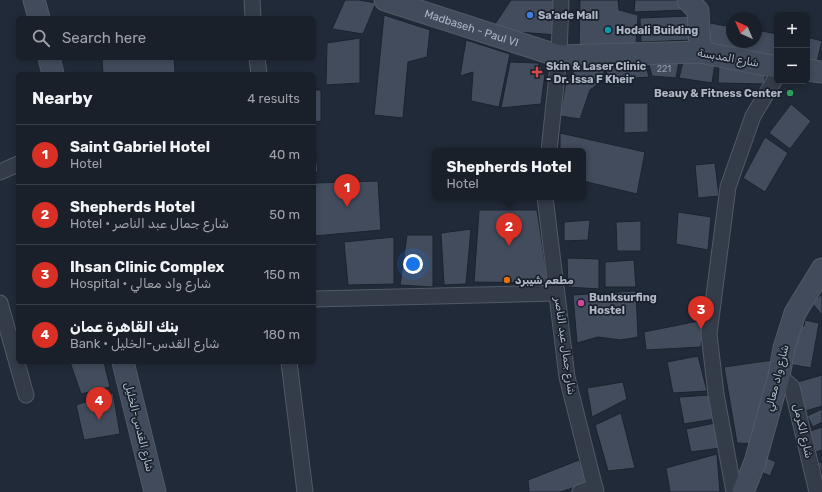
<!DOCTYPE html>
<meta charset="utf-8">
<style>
body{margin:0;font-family:Rubik,Vazirmatn,sans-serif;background:#262d36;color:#f1f3f6}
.controls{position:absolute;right:12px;top:12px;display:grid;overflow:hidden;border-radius:6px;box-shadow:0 2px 6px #0003}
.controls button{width:36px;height:36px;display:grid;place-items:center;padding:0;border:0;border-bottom:1px solid #373e47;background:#19202a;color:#f1f3f6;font:20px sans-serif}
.compass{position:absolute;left:726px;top:12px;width:36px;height:36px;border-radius:50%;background:#19202a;box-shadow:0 2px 6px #0003;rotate:316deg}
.you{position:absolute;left:413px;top:264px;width:14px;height:14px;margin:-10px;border:3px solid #fff;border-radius:50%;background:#1a73e8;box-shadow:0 0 0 6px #1a73e833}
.badge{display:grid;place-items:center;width:26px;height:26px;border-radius:50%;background:#d93025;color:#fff;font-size:13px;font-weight:700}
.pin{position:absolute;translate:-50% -33px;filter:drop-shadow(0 1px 2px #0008)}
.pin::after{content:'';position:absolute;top:21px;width:14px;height:12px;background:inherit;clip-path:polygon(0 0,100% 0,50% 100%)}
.popup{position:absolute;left:432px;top:148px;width:154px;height:52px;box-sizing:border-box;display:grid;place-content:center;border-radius:6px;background:#19202a;filter:drop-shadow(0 1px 3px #0005);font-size:13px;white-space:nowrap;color:#9fa3a8}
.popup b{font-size:15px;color:#f1f3f6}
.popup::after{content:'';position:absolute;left:50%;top:100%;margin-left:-8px;border:8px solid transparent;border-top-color:#19202a}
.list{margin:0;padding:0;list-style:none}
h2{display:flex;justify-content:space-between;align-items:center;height:52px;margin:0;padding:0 16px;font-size:17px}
h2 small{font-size:13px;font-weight:400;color:#9fa3a8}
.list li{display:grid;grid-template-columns:26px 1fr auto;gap:12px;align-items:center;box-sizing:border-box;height:60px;padding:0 16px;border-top:1px solid #373e47}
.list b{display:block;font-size:15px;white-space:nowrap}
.list p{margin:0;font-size:13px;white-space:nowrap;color:#9fa3a8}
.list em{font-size:13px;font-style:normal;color:#9fa3a8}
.icon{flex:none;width:22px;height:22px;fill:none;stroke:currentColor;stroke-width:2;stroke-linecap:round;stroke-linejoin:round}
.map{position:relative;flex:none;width:822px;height:492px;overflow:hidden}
.search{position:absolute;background:#19202a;box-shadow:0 2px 6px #0003;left:16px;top:16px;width:300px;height:44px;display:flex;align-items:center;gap:10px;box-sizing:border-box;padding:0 14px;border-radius:6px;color:#9fa3a8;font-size:15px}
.panel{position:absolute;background:#19202a;box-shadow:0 2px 6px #0003;left:16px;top:72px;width:300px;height:292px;border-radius:6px}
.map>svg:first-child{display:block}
.building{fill:#424c5d;stroke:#1c232f}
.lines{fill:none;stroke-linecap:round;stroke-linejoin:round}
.street-casing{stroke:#525966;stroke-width:17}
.secondary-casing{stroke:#525966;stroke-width:23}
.street{stroke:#343c49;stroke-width:15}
.secondary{stroke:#424b5c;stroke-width:21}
.shop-dot{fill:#3f7fe0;stroke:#1a212d;stroke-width:1.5}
.culture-dot{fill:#0f9aa8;stroke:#1a212d;stroke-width:1.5}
.health-dot{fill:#e0444e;stroke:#1a212d;stroke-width:1.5}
.leisure-dot{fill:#2e9e5b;stroke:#1a212d;stroke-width:1.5}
.food-dot{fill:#e8710a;stroke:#1a212d;stroke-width:1.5}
.hotel-dot{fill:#d1479c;stroke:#1a212d;stroke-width:1.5}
.labels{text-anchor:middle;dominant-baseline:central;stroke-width:3.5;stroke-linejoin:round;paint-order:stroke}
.number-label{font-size:9px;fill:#949cab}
.poi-label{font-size:11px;font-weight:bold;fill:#afb6c5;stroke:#1a212d;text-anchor:start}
.street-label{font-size:11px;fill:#afb6c5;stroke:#1a212d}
</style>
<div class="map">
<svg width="822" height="492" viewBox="0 0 822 492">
<rect width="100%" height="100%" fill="#212a38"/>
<!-- building -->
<path class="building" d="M345,0h14l17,3 -13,31 -31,-5z
M511,0h48l-2,35 -66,-5z
M580,0h38l1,10 19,5 -2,30 -57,4z
M635,0h44l8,10 -53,2z
M384,15l46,15 -3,27 -19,5 -5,56 -29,-3z
M690,16l2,24 -51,2 -1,-24z
M710,23l22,4v15h24v-12l21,4 -2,23 -66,-12z
M807,37l15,4 -5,21 -10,-2z
M360,38v45l-34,2 1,-42z
M466,40l44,14 -11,53 -28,-6 2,-29 -13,4z
M102,58h72l1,16h-72z
M648,61h31l-3,17 -24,-2z
M510,62l28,1 7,11 -4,30 -40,4z
M645,62l4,15 -41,3 -3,-14z
M683,62l32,1 -3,20 -33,-5z
M719,65l46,3v16l-47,-1z
M603,66l2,13 -15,11 -10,29 -20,-3 5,-29 7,-14 9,-6z
M314,90h7v31l-7,1z
M624,103h24v29l-24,1z
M791,104l20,17 -21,28 -21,-16z
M560,133l85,19 -8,42 -54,-13v-30h-23z
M765,137l23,16 -23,39 -22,-14z
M314,139l4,33h-4z
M715,163l4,33 -21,2 -3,-33z
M378,181l3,49 -67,6v-53z
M479,210h58l11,73 -74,-1z
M678,212l33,5 -3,33 -32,-6z
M590,220l-2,20 -24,1v-19z
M641,221v30h-24l-1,-29z
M471,229l-5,55 -22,1 -3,-52z
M407,235h26v52l-33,-2z
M394,237v47l-46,1 -4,-43z
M567,258l32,1v30l-31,-2z
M634,260l2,27h-31v-25z
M636,291l2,46 -17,3 -23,-3 -21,6 -4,-48z
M822,294v21l-10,-12z
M703,320l-2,27 -55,3 -2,-18z
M805,320l14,3 -8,45 -23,-4 6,-39 10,1z
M698,356l9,35 -34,2 -6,-31z
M773,360l-17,84 -19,-1 -13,-76z
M70,362h34l6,25 -29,7z
M822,375v31l-20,6 -8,-29z
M623,382l4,17 -35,18 -5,-29z
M113,393l7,41 -36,6 -8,-35z
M711,395l4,24 -31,5 -5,-27z
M822,409v13l-9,5 -6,-11z
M621,413l14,55 -27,3 -13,-46z
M715,423l5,25 -29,4 -5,-23z
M822,427v23l-6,2 -6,-21z
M717,454l3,38h-50l-4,-24z
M765,457l11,5 -6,14 -11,-5z
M579,460l10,23 -29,9h-31l-1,-12z
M822,462v11l-4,-10z"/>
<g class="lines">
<!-- street casing -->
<g class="street-casing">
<path id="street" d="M252,0l1,18
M257,58l2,16
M549,151l10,-95 2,-56
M0,172l18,-8
M545,197l22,180 29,115
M314,299l243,-6
M0,303l26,92
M289,362l16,130
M779,376l13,11 25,105
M580,492l15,-5
M734,492l-18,-98 -7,-60 19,-147 25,-71 24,-40"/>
</g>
<!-- secondary casing -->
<g class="secondary-casing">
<g id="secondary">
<path d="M34,0l5,18"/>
<path id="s1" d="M385,0l174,56 141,-4 77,15"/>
<path d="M688,0l10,11 2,41"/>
<path d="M49,58l4,16"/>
<path d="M807,70l15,2"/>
<path d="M123,362l32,130"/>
<path d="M743,492l12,-30 24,-86 5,-28 11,-35 27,-44"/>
</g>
</g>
<!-- street -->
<use href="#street" class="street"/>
<!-- secondary -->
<use href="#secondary" class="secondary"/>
</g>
<!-- markers -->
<circle class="shop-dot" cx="530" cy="15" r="4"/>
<circle class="culture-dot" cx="608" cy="30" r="4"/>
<path class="health-dot" d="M535 66h4v4h4v4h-4v4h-4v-4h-4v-4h4z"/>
<circle class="leisure-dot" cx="790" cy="93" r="4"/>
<circle class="food-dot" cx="507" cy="280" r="4"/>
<circle class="hotel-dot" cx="581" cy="303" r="4"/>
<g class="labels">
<!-- number labels -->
<g class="number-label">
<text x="664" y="69">221</text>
</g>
<!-- poi labels -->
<g class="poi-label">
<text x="538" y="15">Sa'ade Mall</text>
<text x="616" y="30">Hodali Building</text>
<text x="546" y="66">Skin &amp; Laser Clinic<tspan x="546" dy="13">- Dr. Issa F Kheir</tspan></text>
<text x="782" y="93" text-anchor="end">Beauy &amp; Fitness Center</text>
<text x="515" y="280">مطعم شيبرد</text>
<text x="589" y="297">Bunksurfing<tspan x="589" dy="13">Hostel</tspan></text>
</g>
<!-- street labels -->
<g class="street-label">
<text stroke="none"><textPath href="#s1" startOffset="91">Madbaseh - Paul VI</textPath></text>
<text transform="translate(728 58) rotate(10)">شارع المدبسة</text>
<text transform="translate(565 346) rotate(82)">شارع جمال عبد الناصر</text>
<text transform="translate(777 378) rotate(-76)">شارع واد معالي</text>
<text transform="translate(139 427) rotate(76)">شارع القدس-الخليل</text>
<text transform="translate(803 431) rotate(77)">شارع الكرمل</text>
</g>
</g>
</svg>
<div class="controls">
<button>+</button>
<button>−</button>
</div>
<svg class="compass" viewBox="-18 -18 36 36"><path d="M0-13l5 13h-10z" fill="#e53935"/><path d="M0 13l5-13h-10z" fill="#9fa3a8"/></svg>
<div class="you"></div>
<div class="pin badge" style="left:347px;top:207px">1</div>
<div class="pin badge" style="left:509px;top:246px">2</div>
<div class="popup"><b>Shepherds Hotel</b>Hotel</div>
<div class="pin badge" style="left:701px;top:329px">3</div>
<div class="pin badge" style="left:99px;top:420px">4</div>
<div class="search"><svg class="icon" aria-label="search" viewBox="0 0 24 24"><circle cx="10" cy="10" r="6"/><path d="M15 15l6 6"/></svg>Search here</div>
<section class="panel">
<h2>Nearby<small>4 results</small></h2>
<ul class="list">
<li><span class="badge">1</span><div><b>Saint Gabriel Hotel</b><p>Hotel</p></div><em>40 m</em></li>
<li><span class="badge">2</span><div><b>Shepherds Hotel</b><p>Hotel · شارع جمال عبد الناصر</p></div><em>50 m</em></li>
<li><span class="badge">3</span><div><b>Ihsan Clinic Complex</b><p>Hospital · شارع واد معالي</p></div><em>150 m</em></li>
<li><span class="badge">4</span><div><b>بنك القاهرة عمان</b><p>Bank · شارع القدس-الخليل</p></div><em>180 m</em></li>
</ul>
</section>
</div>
